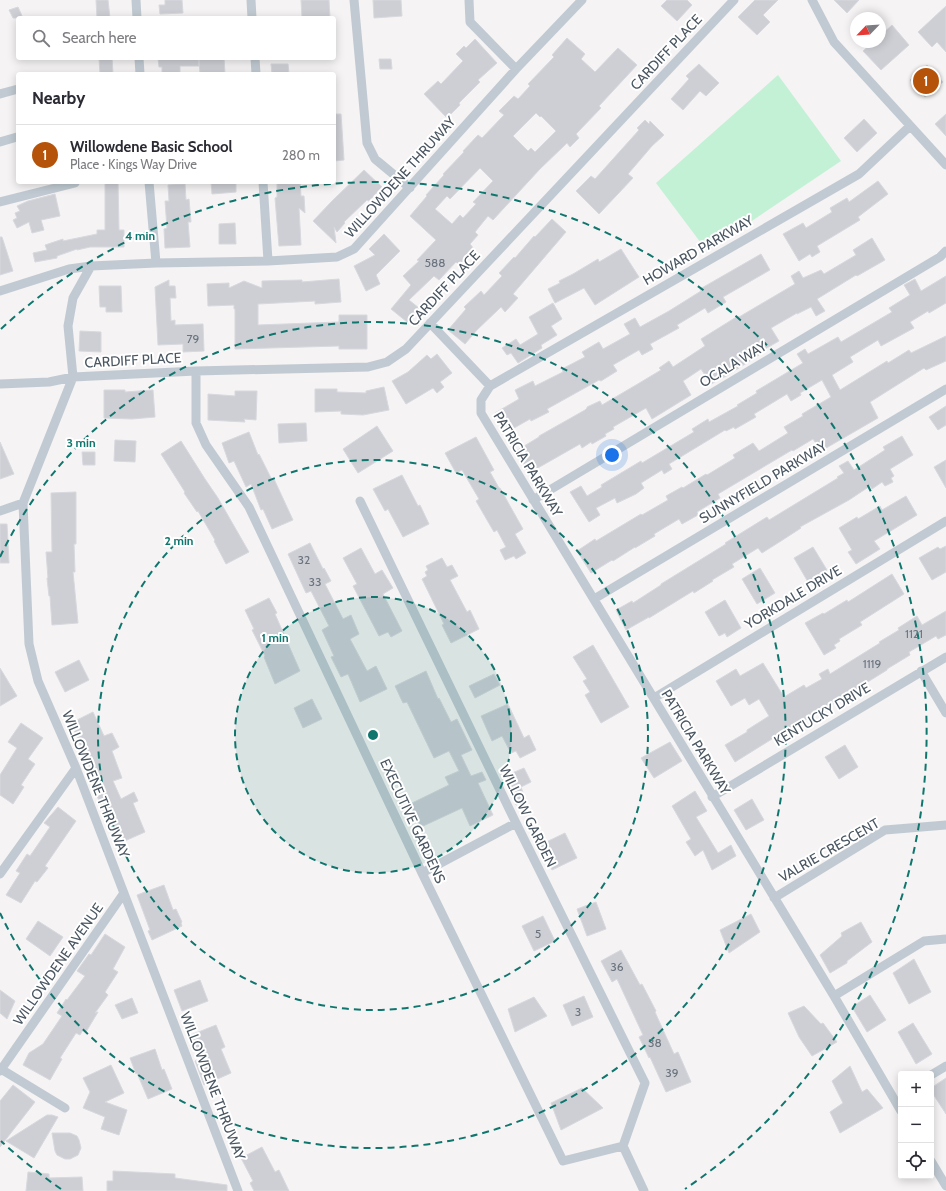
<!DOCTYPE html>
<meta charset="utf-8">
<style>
body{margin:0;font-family:Cabin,sans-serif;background:#f2f2f3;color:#2b2b33}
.controls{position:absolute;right:12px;bottom:12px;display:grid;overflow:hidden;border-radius:4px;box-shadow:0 2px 10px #0003}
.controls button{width:36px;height:36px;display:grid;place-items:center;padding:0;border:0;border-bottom:1px solid #e1e1e2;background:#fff;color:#2b2b33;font:20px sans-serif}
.compass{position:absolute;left:850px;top:12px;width:36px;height:36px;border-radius:50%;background:#fff;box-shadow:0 2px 10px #0003;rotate:245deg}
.you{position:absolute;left:612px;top:455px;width:14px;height:14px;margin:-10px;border:3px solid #fff;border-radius:50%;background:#1a73e8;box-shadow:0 0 0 6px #1a73e833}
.badge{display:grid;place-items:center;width:26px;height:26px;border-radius:50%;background:#b45309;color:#fff;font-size:13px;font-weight:700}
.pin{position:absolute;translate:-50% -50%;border:2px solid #fff;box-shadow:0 1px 4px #0006}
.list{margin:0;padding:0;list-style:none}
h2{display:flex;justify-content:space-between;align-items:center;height:52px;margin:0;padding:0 16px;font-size:17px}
h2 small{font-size:13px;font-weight:400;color:#7c7c81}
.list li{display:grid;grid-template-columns:26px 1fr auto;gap:12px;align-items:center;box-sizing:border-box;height:60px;padding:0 16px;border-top:1px solid #e1e1e2}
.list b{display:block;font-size:15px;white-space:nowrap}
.list p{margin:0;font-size:13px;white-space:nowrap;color:#7c7c81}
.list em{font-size:13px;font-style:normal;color:#7c7c81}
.icon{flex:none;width:22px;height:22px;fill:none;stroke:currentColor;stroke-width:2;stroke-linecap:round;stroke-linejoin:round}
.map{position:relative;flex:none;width:946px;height:1191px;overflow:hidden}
.search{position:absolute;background:#fff;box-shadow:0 2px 10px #0003;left:16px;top:16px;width:320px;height:44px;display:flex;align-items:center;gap:10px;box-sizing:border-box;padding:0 14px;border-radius:4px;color:#7c7c81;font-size:15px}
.panel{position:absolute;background:#fff;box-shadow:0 2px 10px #0003;left:16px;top:72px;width:320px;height:112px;border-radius:4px}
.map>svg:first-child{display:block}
.pitch{fill:#c3f1d5}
.building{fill:#cdcfd5;stroke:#d7d9de;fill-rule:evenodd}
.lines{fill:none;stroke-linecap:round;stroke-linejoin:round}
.minor{stroke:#c1cad2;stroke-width:9}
.ring{fill:none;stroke:#0f766e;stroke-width:2;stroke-dasharray:7 5}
.labels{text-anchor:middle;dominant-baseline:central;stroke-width:4;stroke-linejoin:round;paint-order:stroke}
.number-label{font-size:12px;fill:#6b747e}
.street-label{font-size:14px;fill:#4a5661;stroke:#fff}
.centre{fill:#0f766e;stroke:#fff;stroke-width:2}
.ring-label{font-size:12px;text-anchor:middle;font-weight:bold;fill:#0f766e;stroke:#fff;stroke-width:4;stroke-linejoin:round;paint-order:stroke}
</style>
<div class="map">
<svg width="946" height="1191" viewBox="0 0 946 1191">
<rect width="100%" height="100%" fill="#f5f3f3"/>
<!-- pitch -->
<path class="pitch" d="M778,75l63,86 -134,90 -51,-68z"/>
<!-- building -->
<path class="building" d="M96,0h12l2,18h-13z
M165,0h17l1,13 -23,1 -1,-9h6z
M301,0h28l1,18h-28z
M373,0h28l1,16 -28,2z
M667,0h20l5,5 -15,16 -16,-15z
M755,0h23l-15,15 7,7 -13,13 -19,-18z
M834,0h25l-12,13z
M946,6v46l-9,-10 -5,5 -14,-15z
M18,7l5,11h-10l-4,-8z
M892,25l17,20 -28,25 -18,-19 10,-9h7v-6z
M567,38l18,16 -4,5 14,13 23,-24 19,17 -38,41 2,2 -25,26 3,4 -9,9 -3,-4 -27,26 -47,51 -5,-4 -13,16 3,3 -8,9 4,5 -15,16 -3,-3 -17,18 -5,-4 -25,24 10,8 -12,14 -16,-13 20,-24 -8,-9 16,-15 -2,-1 19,-20 -26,-24 17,-20 -1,-1 18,-20 -1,-1 21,-22 -1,-1 15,-16 4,3 22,-23 -5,-4 15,-15 4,3 12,-13 -2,-2 26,-27 -2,-2zM536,113l4,4 1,-1 15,15 -21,21 -4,-4 -3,3 -15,-15zM480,168l13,13 -20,21 3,2 -13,14 -3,-3 -8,9 -17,-15 12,-13 3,3z
M475,39l22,24 -19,17 2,2 -21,21 1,2 -13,13 -23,-24 14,-13 3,3 22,-23 -7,-7 8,-8 2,2z
M99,58h13l1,16h-13z
M158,58h40l1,8h-19v8h-18v-7h-3z
M199,58h25l1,16h-25z
M379,59h12l1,10h-12z
M271,64h17l1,10h-17z
M699,64l20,19 -13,13 -6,-5 -17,19 -12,-11 18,-20 -3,-3z
M927,65l16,17 -18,15 -15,-17z
M334,114h7l3,46 -10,1z
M946,114v22l-11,-12z
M864,119l13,14 -20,19 -13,-14z
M645,120l4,4 1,-3 14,14 -12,11 -24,28 5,4 -34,36 -23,-23 15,-15 4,3 44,-49 -2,-2z
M364,170l18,17 -13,14 -2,-1 -23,22 1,1 -8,9 -3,-5 2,16 -23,-22 19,-20z
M878,181l10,13 -30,23 2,3 -43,26 3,6 -8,5 -2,-3 -11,7 -16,-27 20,-11 3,5 26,-16 -2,-4 17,-10 2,4z
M105,182h13l1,48h5v17h-34l-13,3v-1l-20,7v2l-22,4 -2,-9 14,-3 -2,-5 18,-6v2l34,-7v-4h8z
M211,182h25v10l-24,2z
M277,182h23l1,14h3l1,17 -6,-5 2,37 -22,1 -4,-48 2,-1z
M185,184l1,16 3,-1 2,23h-3l2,25 -25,1 -1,-19 3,-1 -2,-27h4l-1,-16z
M55,194l5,22 -19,4 3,10 -12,3 -3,-11 -12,6 -4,-8 4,-2 -2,-5 5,-2 -3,-5 11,-5z
M552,219l14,13 -53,62 5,4 -13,14 -4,-5 -24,23 -12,14 -17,-14 18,-21 -2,-2 17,-16 3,4 18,-19 -3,-3 15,-16 1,1 19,-22 1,1z
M235,223l1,21h-17v-20z
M384,234l16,17 -24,24 4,9 -14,7 -12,-25 21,-11 -6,-6z
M0,237h2l11,34 -13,4z
M872,238l13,22 -28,16 -1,-1 -39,24 8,12 -9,5 -5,-9 -14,7v-1l-26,15 8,13 -21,12 1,2 -31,20 -17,9 -10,-15 -18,12 8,14 -39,24 -6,-11 -33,19 1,2 -9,5 1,2 -14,8 -1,-2 -9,6 -2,-4 -51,29 -13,-22 23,-14v-1l46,-26 2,-2v-1l13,-6 2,4 34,-20 25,-15 -2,-2 10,-7 4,6 32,-21 -4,-7 37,-23 1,1 56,-33 -4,-8 8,-5 4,7 18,-8 3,4 32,-19 -3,-5z
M621,249l18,28 -44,28 -11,-17 -29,15 -7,-14 12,-6 -1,-2 14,-7 25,-15 1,3z
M761,254l9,16 -47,27 3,5 -18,11 -3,-5 -28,17 2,3 -29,16 3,5 -11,6 -3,-5 -26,15 4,6 -16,10 -2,-1 -52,29 2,3 -18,9 -1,-2 -23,13 -12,-19 24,-14 -4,-9 18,-9 2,5 28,-14 -1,-3 23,-12 -3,-5 17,-10 4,7 27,-15 -6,-10 11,-6 5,9 29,-16 32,-20 -1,-2z
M946,276v27l-17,10 -1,-2 -18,11 4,6 -33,18 -3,-6 -28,17 3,5 -21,13 8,15 47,-29 1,2 21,-13 2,3 35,-17v25l-20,9 -2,-2 -54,34 8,16 -57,33 -8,-12 -20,12 -1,-1 -74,44 2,4 -23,14 1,3 -16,9 -3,-5 -25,15 1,2 -20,12v-1l-22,14 -1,-1 -21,13 -14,-22 18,-12 1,2 45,-27 1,1 26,-15 -2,-4 16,-9 1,1 23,-14 1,1 28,-17 -2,-3 20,-12 6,8 29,-18 -4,-6 19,-11 -1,-2 29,-17 -9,-17 -22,13 1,2 -10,6 -4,-7 -33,20 2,3 -21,12 -1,-2 -8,4 -1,-1 -56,34 3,5 -8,5 -2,-4 -21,13 3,5 -8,6 -19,9 -2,-5 -19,10 4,7 -11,7 -19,-30 11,-6 6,10 15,-9 -1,-2 40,-24 1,2 52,-31 -2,-3 16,-10 1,3 29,-16 -1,-1 20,-12 -1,-2 47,-28 -6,-9 8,-5 3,5 30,-17 3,5 51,-30 -3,-4 21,-13 -6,-10 11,-6 6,12z
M339,279l2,23 -26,2v-3l-57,3v21l81,-3v-7h28v34h-28v-3l-104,3v-40h-1v-4l-26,1 -1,-22 22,-1v5l15,-7 18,7v-7l40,-1v2z
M169,280v6h6l1,12h-6l1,23 4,-1v5l28,-1 1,27 -21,1v-8l-25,1 -3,-58z
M99,286h22l1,26h-16v-5h-6z
M553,303l9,16 -11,7 6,9 -16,10 1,3 -24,15 -7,-10 -4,2 -5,-7 14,-9 4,6 18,-11 -9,-17z
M80,331l21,1v20l-22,-1z
M437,354l15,19 -12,9 4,5 -7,6 -4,-5 -27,16 -14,-23 16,-9 19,-17 4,4z
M384,387l5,23 -26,5 -22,-1v-3l-26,1v-23h22v3l29,1v-2z
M104,390h21v2l28,-2 2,27 -23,2 -28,-1z
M235,391h22l-1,29 -12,-1 1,3 -37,-2v-26l27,2z
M946,406v19l-8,5 -9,-13z
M306,423l1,18 -28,2 -1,-19z
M377,426l16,25 -35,22 -15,-24z
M249,432l9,23 1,-1 13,26 2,-1 19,41 -21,9 -9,-20 -2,1 -10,-26 -5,3 -12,-26 -5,2 -7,-20z
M902,436l11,19 -23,14 4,7 -3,2 2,4 -8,4 -3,-4 -10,7 -2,-3 -21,14 -49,27 1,1 -20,13 -19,12 -4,-5 -26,16 2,3 -22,13 1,1 -19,12 -1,-2 -44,27v-1l-23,13 -10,-20 16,-9 1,2 28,-18v-1l65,-40 -1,-1 42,-26 2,3 69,-42 -1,-1 7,-4 -5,-7 9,-5 6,9 31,-20 -2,-3z
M476,437l18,33 -4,2 9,16h1l23,41 -8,5 11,19 -10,6 -2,-3 -9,4 -5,-10 6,-3 -9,-17 -3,2 -7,-12 -11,-19 3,-2 -17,-29 -6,3 -11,-20z
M115,440l21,1 -1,21 -21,-1z
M181,441l24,38 13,19 31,54 -23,12 -12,-23 1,-1 -17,-29 -1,1 -13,-19 1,-1 -24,-38z
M0,442l14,32 -14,5z
M82,452h13v13h-12z
M946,460v28l-12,-21z
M402,475l16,31 2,-1 9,19 -26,13 -15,-28 -3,2 -12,-22z
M76,492v52h-2l1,28h-2l5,51 -26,2 -2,-29h-1l-2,-18h1l-2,-26h6l-1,-59z
M906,496l11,19 -43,26 6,8 -24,15 -8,-12 4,-2 -13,-22 18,-11 1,2 22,-13 2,4z
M0,524h7l2,39h-9z
M310,543l13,26 1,-1 7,13 -6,3 18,35 8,-4 8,19 -9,5 17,32 9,-5 11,23 -27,13 -12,-28 -7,3 -10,-20 3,-1 -12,-26 7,-4 -18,-35 -5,2 -18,-39z
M946,546v26l-14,8 -13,-22 19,-11 2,2z
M813,547l14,23 -19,12 -14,-24z
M361,548l14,26 7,-4 11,18 -10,6 19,37 -11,6 -3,-5 -9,4 -26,-50 4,-2 -14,-26z
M442,558l5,9 5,-2 6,11 -8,4 17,32 3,-2 9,19 -28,14 -9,-18 2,-1 -22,-45 5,-3 -2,-4 3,-2 -2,-4z
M760,568l15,25 -18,11 -15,-25z
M892,574l12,20 -44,28 2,3 -23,14 1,2 -6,4 2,3 -12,7 -19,-32 18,-10 1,1 23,-14 1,2z
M269,598l8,15 -2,1 25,57 -25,13 -11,-27 1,-1 -13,-26 2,-1 -9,-19z
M725,600l16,28 -14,9 -2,-4 -6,3 -14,-24z
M946,611v24l-8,4 -2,-3 -27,16 1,3 -23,14v1l-21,13 1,1 -87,51v-1l-45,28 -10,-17 22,-13v-2l22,-14 -10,-17 -10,6 -4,-7 -14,8 -15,-25 20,-12 4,7 23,-13 21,34 20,-12 2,3 16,-9 -3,-5 9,-5 2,5 50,-31 -1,-1 20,-12 -1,-2 19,-12 5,9z
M593,645l36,62 -28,16 -16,-28 5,-3 -7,-11 4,-2 -14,-22z
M79,660l10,20 -24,12 -10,-20z
M0,668l17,28 -17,10z
M426,671l12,28 1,-1 12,24 6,-3 15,31 -11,5 10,21 11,-4 4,8 -8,3 15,32 -23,11 -8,-18 -41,19 -11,-23 39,-19 -4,-8 14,-6 -10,-20 -15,7 -27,-56 -4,1 -8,-17z
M494,674l6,11 -25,13 -6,-12z
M312,699l10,20 -19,9 -9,-20z
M508,704l16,34 5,-3 7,15 -16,8 -4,-7 -5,2 -9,-17 -10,5 -11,-25z
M93,712l11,24 8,-3 7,14 -7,4 10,27 -9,3 8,18 13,-7 4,9 -5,2 12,29 -27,12 -21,-48 4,-2 -5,-16 -4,2 -3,-11 1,-1 -19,-45z
M21,723l22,15 -15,21 7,5 -14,21 3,2 -11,17 -13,-9v-20l17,-27 -9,-6z
M670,742l12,19 -28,17 -13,-20z
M845,745l13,22 -19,12 -14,-22z
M524,768l7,14 -10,5 5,14 -10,4 -11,-29z
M695,791l12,20 -11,6 22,36 13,-8 5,11 -24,14 -9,-20 -8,6 -9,-14 5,-3 -19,-33z
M752,799l12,21 -18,10 -12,-20z
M58,807l18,14 -31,45 3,2 -11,14 -2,-1 -14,22 -15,-8 14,-22 -4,-2 11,-17 3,2 20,-29 -6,-4z
M565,833l12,25 -25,12 -12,-25z
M164,885l9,25 3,-1 6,13 -1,1 1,3 -30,14 -4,-9 2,-1 -13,-35z
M596,902l10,27 -19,7 -10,-27z
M751,914l9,18 -31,21 -9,-23z
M543,916l12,25 -21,10 -12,-25z
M38,921l25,16 -13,19 -24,-17z
M861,922l11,20 -25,19v2l-17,10 -10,-18 22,-19 -1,-3z
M105,934l20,13 -12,22 5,3 -13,20 3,3 -13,18 3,-1 -12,20 -3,-2 -3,5 -4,-2 -16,25 2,1 -12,21 -27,-15 6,-12 14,-9 19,-28 -5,-3 9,-14 1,1 18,-24 -8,-5 12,-17 2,1z
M621,950l19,35 2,-1 14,27 -1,1 19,42 4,-2 13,30 -25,10 -16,-35 -1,1 -10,-21 4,-2 -26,-56 -5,3 -11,-21z
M914,959l17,33 -22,12 -16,-31z
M200,980l8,21 -26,10 -8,-21z
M0,990l15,11 -8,18 -7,-6z
M870,995l16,25 -19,12 -15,-25z
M584,996l9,21 -21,9 -9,-21z
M534,997l13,19 -32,16 -7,-23z
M132,998l6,15 -16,6 -7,-14z
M804,1006l17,18 2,-1 14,19 -25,14 -13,-19 -11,-24z
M913,1023l19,31 -16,10 -18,-32z
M216,1025l9,22 -4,2 10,24 -27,12 -9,-24 6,-3 -10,-23z
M155,1049l7,21 2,-1 8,20 -24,10 -11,-26 -1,1 -6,-16z
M111,1065l13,28 -19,9 22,8 -8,25 -18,-6 4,-12 -22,-9 7,-16 -7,-14z
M850,1066l12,26 5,-3 16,19 -43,25 -10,-21 13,-9 -11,-22z
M946,1078v36l-15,-23v-3z
M13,1085l22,17 -35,45v-46z
M582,1088l21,20 -42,22 -10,-27z
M47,1115h5l6,2 -24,41 -28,-17z
M52,1133h18l7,3 2,4 2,8 -3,7 -8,4h-5l-8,-4 -2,-4z
M262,1147l13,25 4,-2 10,21h-35l-4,-8 3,-2 -12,-23z
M113,1171l62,3v4l52,7v6h-120v-10h6z
M28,1172l21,2v4l33,-1 1,14h-57z"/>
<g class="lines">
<!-- minor -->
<path class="minor" d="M136,0l1,18
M251,0l1,18
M354,0l13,143 8,16 35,29
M469,0l1,22 46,47
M812,0l22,42 112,123
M139,58l1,16
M255,58l1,16
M0,94l18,-5
M0,142l17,-5
M149,182l7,81
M263,182l5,79
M0,202l75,-19
M91,266l-18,32 -5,28 5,51 -50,126 6,141 9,37 38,87 162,423
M0,291l69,-22 22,-3 65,-3 112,-2 69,-4 17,-8 162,-180 66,-69
M430,323l60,63
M196,371v52l10,22 43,62 173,366 141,288 60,-15
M0,384l49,-2 24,-5 123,-6 172,-4 19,-5 19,-13 328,-349
M533,500l407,-243 6,-6
M360,501l156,322 129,260 -22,63
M0,511l23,-8
M594,599l352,-210
M921,671l25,42
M654,698l292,-177
M712,797l234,-140
M422,873l94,-50
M0,874l76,-106
M774,898l111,-68 61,-5
M834,996l90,-55 22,-2
M1,1069l64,39
M0,1071l124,-178
M931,1075l15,-9
M901,1111l-67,-115 -353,-583v-13l9,-14 369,-212 51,-48
M623,1146l21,45
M931,1161l15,25"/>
</g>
<!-- distance rings -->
<circle cx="373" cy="735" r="138" fill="#0f766e" fill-opacity=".12"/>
<g class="ring">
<circle cx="373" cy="735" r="138"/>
<circle cx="373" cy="735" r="275"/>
<path d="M0 557A413 413 0 1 1 0 913"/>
<path d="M61 1189A551 551 0 0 1 1 1141M1 329A551 551 0 1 1 685 1189"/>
</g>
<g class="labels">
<!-- number labels -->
<g class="number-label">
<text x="435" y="262">588</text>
<text x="193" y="338">79</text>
<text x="304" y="559">32</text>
<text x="315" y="581">33</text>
<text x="914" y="633">1121</text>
<text x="872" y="663">1119</text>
<text x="538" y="933">5</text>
<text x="617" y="966">36</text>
<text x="578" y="1011">3</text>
<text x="655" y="1042">38</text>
<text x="672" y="1072">39</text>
</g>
<!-- street labels -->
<g class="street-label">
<text transform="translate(666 52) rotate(-47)">CARDIFF PLACE</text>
<text transform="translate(400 177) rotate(-48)">WILLOWDENE THRUWAY</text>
<text transform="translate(698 250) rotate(-30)">HOWARD PARKWAY</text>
<text transform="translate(444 288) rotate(-47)">CARDIFF PLACE</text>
<text transform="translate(133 360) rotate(-3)">CARDIFF PLACE</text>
<text transform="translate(733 364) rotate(-31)">OCALA WAY</text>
<text transform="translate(528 464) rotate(59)">PATRICIA PARKWAY</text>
<text transform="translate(763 482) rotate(-31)">SUNNYFIELD PARKWAY</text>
<text transform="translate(793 597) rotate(-31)">YORKDALE DRIVE</text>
<text transform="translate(822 714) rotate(-31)">KENTUCKY DRIVE</text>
<text transform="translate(696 742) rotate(59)">PATRICIA PARKWAY</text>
<text transform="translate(96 784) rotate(68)">WILLOWDENE THRUWAY</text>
<text transform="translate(528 816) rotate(64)">WILLOW GARDEN</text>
<text transform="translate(413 821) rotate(65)">EXECUTIVE GARDENS</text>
<text transform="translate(829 850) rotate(-30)">VALRIE CRESCENT</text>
<text transform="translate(58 964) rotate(-55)">WILLOWDENE AVENUE</text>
<text transform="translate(213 1086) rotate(69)">WILLOWDENE THRUWAY</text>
</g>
</g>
<circle cx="373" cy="735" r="6" class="centre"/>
<g class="ring-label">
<text x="140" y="240">4 min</text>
<text x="81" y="447">3 min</text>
<text x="179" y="545">2 min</text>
<text x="275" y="642">1 min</text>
</g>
</svg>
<div class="controls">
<button>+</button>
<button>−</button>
<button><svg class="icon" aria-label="locate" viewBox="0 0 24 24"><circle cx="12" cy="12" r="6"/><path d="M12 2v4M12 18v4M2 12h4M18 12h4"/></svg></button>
</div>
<svg class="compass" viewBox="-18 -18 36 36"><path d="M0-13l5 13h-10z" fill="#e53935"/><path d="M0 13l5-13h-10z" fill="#7c7c81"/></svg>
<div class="you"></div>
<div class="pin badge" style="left:926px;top:81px">1</div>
<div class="search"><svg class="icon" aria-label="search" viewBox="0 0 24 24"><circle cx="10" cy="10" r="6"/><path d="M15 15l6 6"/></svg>Search here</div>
<section class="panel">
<h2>Nearby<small></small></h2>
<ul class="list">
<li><span class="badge">1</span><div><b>Willowdene Basic School</b><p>Place · Kings Way Drive</p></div><em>280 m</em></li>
</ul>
</section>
</div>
